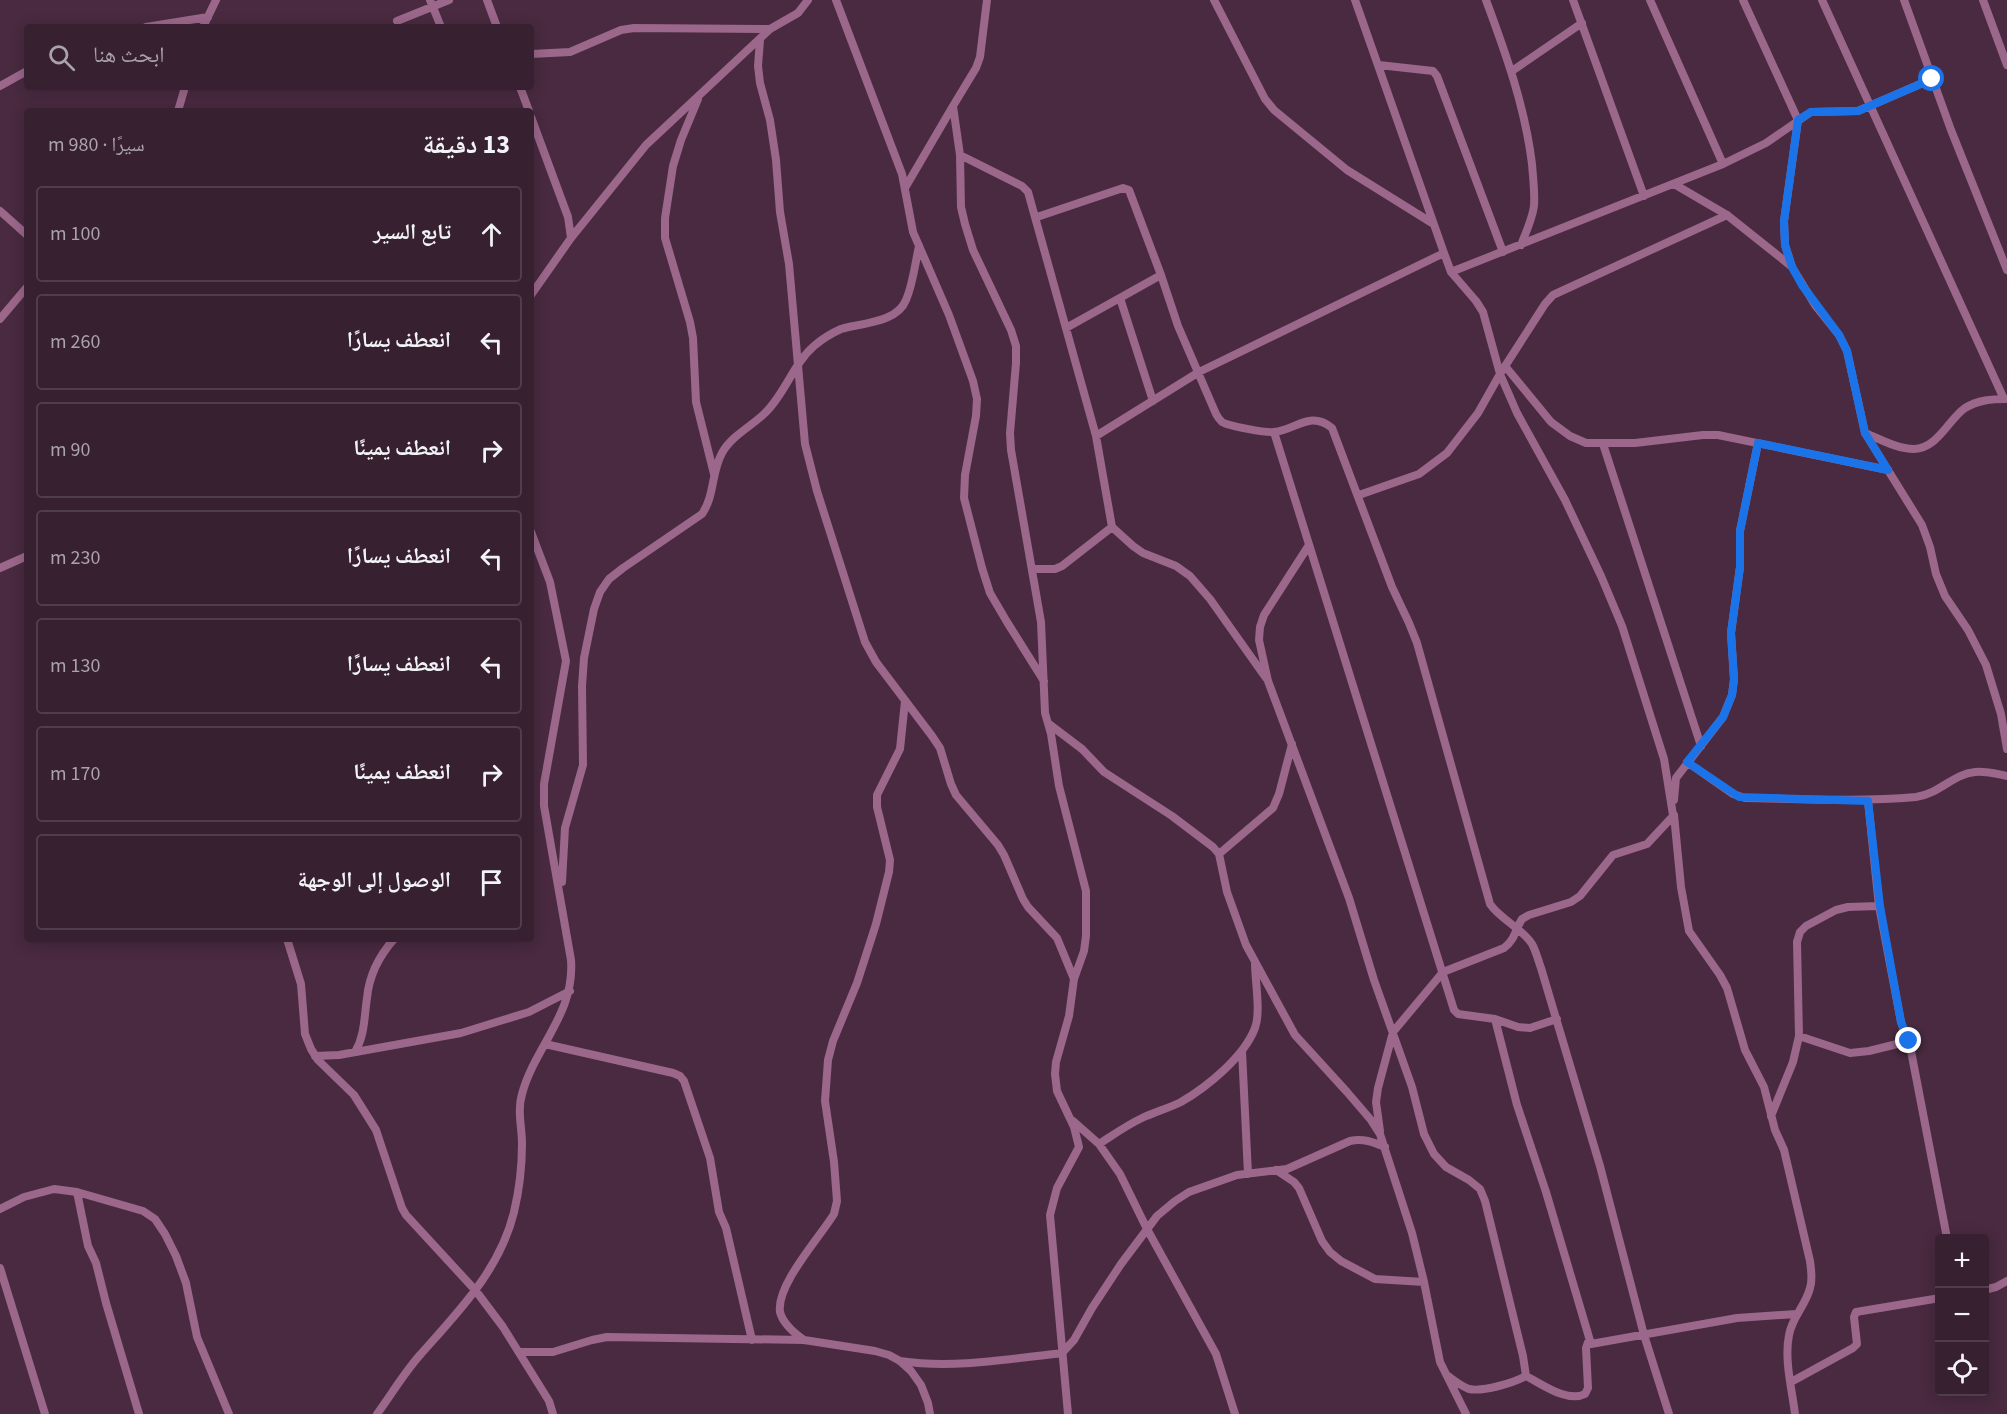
<!DOCTYPE html>
<html lang="ar">
<meta charset="utf-8">
<style>
body{margin:0;font-family:"Source Sans 3","Noto Naskh Arabic",sans-serif;background:#3e2838;color:#f1f3f6;direction:rtl}
.controls{position:absolute;right:18px;bottom:18px;display:grid;overflow:hidden;border-radius:6px;box-shadow:0 3px 15px #0003}
.controls button{width:54px;height:54px;display:grid;place-items:center;padding:0;border:0;border-bottom:2px solid #513e4c;background:#372030;color:#f1f3f6;font:30px sans-serif}
.stop{position:absolute;width:18px;height:18px;margin:-14px;border:4px solid #1a73e8;border-radius:50%;background:#fff}
.stop.end{background:#1a73e8;border-color:#fff;box-shadow:0 2px 6px #0008}
.list{margin:0;padding:0;list-style:none}
h2{display:flex;justify-content:space-between;align-items:center;height:78px;margin:0;padding:0 24px;font-size:26px}
h2 small{font-size:20px;font-weight:400;color:#aaa3ab}
.list li{display:grid;grid-template-columns:39px 1fr auto;gap:18px;align-items:center;box-sizing:border-box;height:96px;margin:0 12px 12px;padding:0 12px;border:2px solid #513e4c;border-radius:6px}
.list b{display:block;font-size:22px;white-space:nowrap}
.list em{font-size:20px;font-style:normal;color:#aaa3ab}
.icon{flex:none;width:33px;height:33px;fill:none;stroke:currentColor;stroke-width:2;stroke-linecap:round;stroke-linejoin:round}
.map{position:relative;flex:none;width:2007px;height:1414px;overflow:hidden;direction:ltr}
.search{position:absolute;background:#372030;box-shadow:0 3px 15px #0003;left:24px;top:24px;width:510px;height:66px;display:flex;align-items:center;gap:15px;box-sizing:border-box;padding:0 21px;border-radius:6px;color:#aaa3ab;font-size:22px}
.panel{position:absolute;background:#372030;box-shadow:0 3px 15px #0003;left:24px;top:108px;width:510px;height:834px;border-radius:6px;direction:rtl}
.map>svg:first-child{display:block}
.lines{fill:none;stroke-linecap:round;stroke-linejoin:round}
.minor{stroke:#9b678b;stroke-width:8}
.route{stroke:#1a73e8;stroke-width:8}
</style>
<div class="map">
<svg width="2007" height="1414" viewBox="0 0 2007 1414">
<rect width="100%" height="100%" fill="#492a40"/>
<g class="lines">
<!-- minor -->
<path class="minor" d="M430,0l11,27
M487,0l10,27
M836,0l66,174 11,58 36,83 24,66 4,18 -1,17 -11,59 -1,23 18,70 8,25 17,29 37,59
M987,0l-7,57 -4,11 -23,38 7,49 1,52 4,17 8,26 38,80 5,16v17l-6,70 1,17 30,172 4,91 6,21 8,52 27,105v45l-2,15 -10,28 -5,37 -13,46 -1,12 2,17 17,36 5,20 -22,41 -7,27 18,199
M1214,0l51,99 9,11 73,60 85,53
M1355,0l89,253 7,19 25,29 7,11 17,62 17,39 48,87 36,76 21,50 42,133 9,56h1l7,72 8,44 31,44 7,13 18,62 19,37 11,43 9,20 26,111c1,9 3,18 0,27 -4,17 -18,29 -21,47 -5,25 3,54 6,79
M1486,0c20,54 39,107 46,164 1,14 3,28 2,42 -2,14 -8,26 -13,39
M1573,0l71,196
M1650,0l73,164
M1743,0l55,120 -14,101 1,24 7,22 23,38 24,30 8,16 18,82 57,92 8,22 6,27 9,22 23,34 18,35 15,49 6,35
M1822,0l182,399
M1904,0l47,130 56,140
M1983,0l24,65
M397,21l52,-21
M146,27l62,-10
M203,27l13,-27
M760,40l-2,26 2,17 10,37 6,40 4,52 9,52 16,180 12,47 48,151 11,20 56,74 8,12 11,36 5,11 42,50 6,10 19,44 5,8 29,31 17,41
M531,54l39,-2 51,-22 13,-2 136,1
M1379,65l54,6 4,5 66,176
M1512,71l70,-48
M0,86l27,-15
M520,87l9,24
M698,99l-17,41 -8,26 -8,52v20l25,84 3,16 3,64 18,72
M178,111l7,-24
M531,117l37,100 3,21
M960,155l62,31 6,6 68,244 16,91 21,19 10,7 33,13 14,10 20,23 56,79
M1674,184l53,31 64,51
M905,188l48,-82
M0,211l27,24
M1037,217l86,-29 6,2 32,85 17,51 38,88c1,2 5,7 6,8 6,4 44,11 52,10 22,-2 36,-22 58,-4l60,159 17,36 8,20 73,261c11,16 32,24 42,40 4,7 6,16 9,24l59,198 44,169 25,79
M1451,272l272,-108 43,-21 45,-31 47,-1 74,-32
M531,295l40,-57 75,-93 124,-116 28,-16 10,-13
M1120,298l33,103
M0,319l27,-32
M1066,328l95,-53
M1505,366l46,56 19,14 16,7h49l68,-8h15l170,35
M1274,432l180,578 4,4 37,5 23,8 12,1 27,-9
M1865,433c15,6 32,16 49,16 24,-1 34,-29 51,-41 13,-8 27,-9 41,-9
M1096,436l103,-64 245,-119
M1603,444l98,302
M1359,495l60,-21 28,-21 31,-40 22,-39 45,-70 8,-9 174,-80
M1309,545l-45,70 -4,12 -1,13 9,41 81,217 25,82 38,107 12,47 10,20 12,13 23,13 11,9 5,12 38,155 3,20
M0,568l27,-12
M1032,569h23l7,-3 50,-39
M1049,724l33,25 22,23 68,44 41,31 6,7 8,38 19,53 49,90 52,57 24,28 9,14 32,99 12,49 16,80 26,52
M1687,762l46,32 12,4c57,1 114,4 171,-1 23,-3 37,-23 59,-25 11,-1 22,2 32,4
M1674,800l2,-22 47,-61 9,-22 2,-16 -3,-46 9,-66v-36l18,-88
M1868,801l11,105 22,116 10,29 36,187
M1219,854l54,-46 6,-14 13,-50
M562,882l3,-54 18,-63 -1,-79 2,-28 10,-49 6,-17 9,-13 14,-11 79,-54c13,-19 9,-41 20,-61 9,-17 30,-27 43,-40 20,-19 28,-49 49,-67 8,-7 18,-13 27,-17 20,-6 56,-6 65,-29 7,-16 9,-36 13,-54
M287,939l14,45 4,50 6,15 7,11 36,35 22,35 26,78 4,7 70,76 27,36 46,74 4,13
M1495,1019l22,86 29,87 45,152
M1799,1036l51,17 19,-2 40,-10
M545,1044l128,29 7,3 4,5 26,77 9,54 7,16 26,112
M1242,1051l6,123
M355,1052c10,-17 9,-34 12,-54 2,-22 12,-42 27,-59
M315,1056l24,-1 122,-22 68,-21 41,-21
M1771,1116l22,-54 6,-26 -2,-94 3,-10 6,-6 30,-16 12,-3 31,-1
M1073,1121l26,23 21,30 27,55 69,125 19,60
M1380,1131l-4,-29 2,-14 15,-56 50,-60 61,-24c11,-8 11,-18 18,-29l7,-4 42,-13 9,-6 33,-41 34,-11 27,-29
M1099,1144c14,-9 28,-19 43,-26 13,-6 27,-10 39,-16 26,-15 63,-45 74,-74 6,-16 0,-47 0,-65
M1276,1170l18,12 5,6 23,53 8,11 11,9 34,18 49,3
M77,1192l11,54 8,17 10,40 33,111
M0,1209l24,-12 30,-8 23,3 66,19 12,8 10,15 11,22 10,27 11,54 32,77
M0,1268l45,146
M1984,1290l12,-3 11,-6
M804,1340c-10,-7 -21,-16 -24,-28 -4,-27 40,-75 54,-98l3,-13 -3,-39 -9,-61 3,-41 5,-19 24,-58 19,-59 13,-52 1,-12 -13,-53v-12l23,-46 5,-48
M519,1352h34l39,-12 15,-3 197,3 71,11 14,4 11,6 11,10 10,14 7,18 2,11
M900,1361c54,8 108,-2 162,-8l12,-13 18,-32 29,-44 36,-48 18,-15 14,-9 48,-17 50,-6 63,-28c13,-3 23,1 35,6
M1448,1376c7,5 13,10 21,13 14,3 44,-6 57,-13
M1526,1376c16,8 41,27 59,18l3,-6 -2,-40 2,-6 3,2 146,-26 59,-4
M1791,1382l62,-34 4,-4 -3,-27 2,-5 84,-14
M377,1414c14,-19 27,-41 43,-59 38,-43 80,-85 94,-143 5,-21 8,-46 8,-68 0,-17 -5,-33 0,-50 13,-48 53,-80 49,-134l-27,-154v-22l22,-123 -16,-79 -19,-50"/>
</g>
<g class="lines">
<!-- route -->
<path class="route" d="M1909,1041l-8,-19 -21,-116 -12,-105 -129,-4 -52,-35 36,-45 9,-22 2,-15 -3,-47 9,-66v-36l18,-88 130,27 -23,-37 -18,-82 -8,-16 -37,-50 -10,-18 -7,-22 -1,-24 14,-101 13,-8 47,-1 74,-32"/>
</g>
</svg>
<div class="controls">
<button>+</button>
<button>−</button>
<button><svg class="icon" aria-label="locate" viewBox="0 0 24 24"><circle cx="12" cy="12" r="6"/><path d="M12 2v4M12 18v4M2 12h4M18 12h4"/></svg></button>
</div>
<div class="stop" style="left:1932px;top:79px"></div>
<div class="stop end" style="left:1909px;top:1041px"></div>
<div class="search"><svg class="icon" aria-label="search" viewBox="0 0 24 24"><circle cx="10" cy="10" r="6"/><path d="M15 15l6 6"/></svg>ابحث هنا</div>
<section class="panel">
<h2>13 دقيقة<small>سيرًا · 980 m</small></h2>
<ul class="list">
<li><svg class="icon" aria-label="ahead" viewBox="0 0 24 24"><path d="M12 20V5M6 11l6-6 6 6"/></svg><div><b>تابع السير</b></div><em>100 m</em></li>
<li><svg class="icon" aria-label="left" viewBox="0 0 24 24"><path d="M17 20v-9H6M10 6l-5 5 5 5"/></svg><div><b>انعطف يسارًا</b></div><em>260 m</em></li>
<li><svg class="icon" aria-label="right" viewBox="0 0 24 24"><path d="M7 20v-9h11M14 6l5 5-5 5"/></svg><div><b>انعطف يمينًا</b></div><em>90 m</em></li>
<li><svg class="icon" aria-label="left" viewBox="0 0 24 24"><path d="M17 20v-9H6M10 6l-5 5 5 5"/></svg><div><b>انعطف يسارًا</b></div><em>230 m</em></li>
<li><svg class="icon" aria-label="left" viewBox="0 0 24 24"><path d="M17 20v-9H6M10 6l-5 5 5 5"/></svg><div><b>انعطف يسارًا</b></div><em>130 m</em></li>
<li><svg class="icon" aria-label="right" viewBox="0 0 24 24"><path d="M7 20v-9h11M14 6l5 5-5 5"/></svg><div><b>انعطف يمينًا</b></div><em>170 m</em></li>
<li><svg class="icon" aria-label="arrive" viewBox="0 0 24 24"><path d="M6 21V4h12l-3 4 3 4H6"/></svg><div><b>الوصول إلى الوجهة</b></div></li>
</ul>
</section>
</div>
